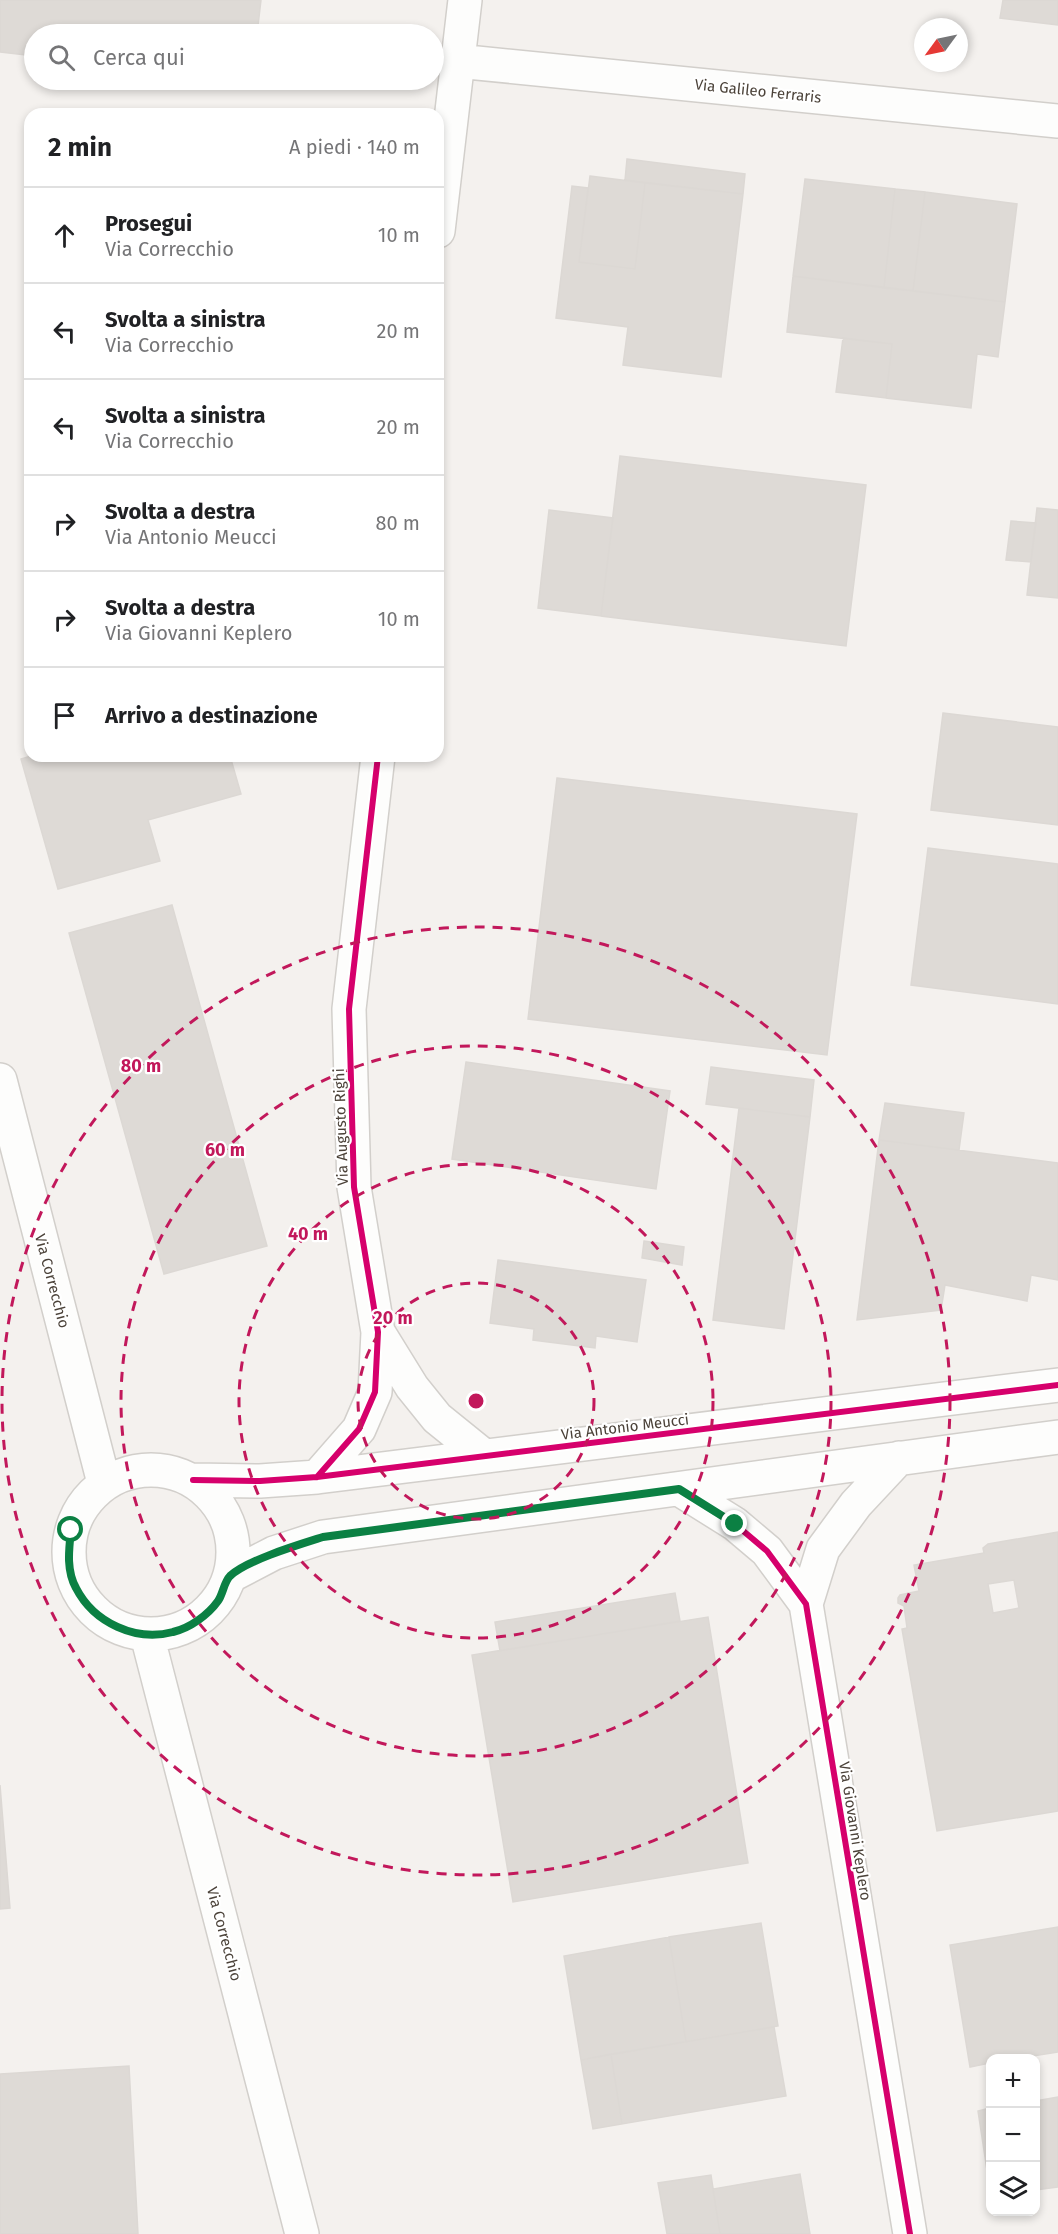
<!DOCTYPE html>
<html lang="it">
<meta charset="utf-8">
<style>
body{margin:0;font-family:"Fira Sans",sans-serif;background:#f6f6f6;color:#202124}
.controls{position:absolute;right:18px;bottom:18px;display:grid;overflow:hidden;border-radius:12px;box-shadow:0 3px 9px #0003}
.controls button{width:54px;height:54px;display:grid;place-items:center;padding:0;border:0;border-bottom:2px solid #e0e0e0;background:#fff;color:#202124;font:30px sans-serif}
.compass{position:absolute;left:914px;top:18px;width:54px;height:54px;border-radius:50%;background:#fff;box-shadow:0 3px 9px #0003;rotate:237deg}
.stop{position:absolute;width:18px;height:18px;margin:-14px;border:4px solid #0b8043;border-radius:50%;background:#fff}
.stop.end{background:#0b8043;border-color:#fff;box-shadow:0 2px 6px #0008}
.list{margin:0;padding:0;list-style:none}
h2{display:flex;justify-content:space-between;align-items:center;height:78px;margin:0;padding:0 24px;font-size:26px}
h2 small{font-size:20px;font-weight:400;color:#757577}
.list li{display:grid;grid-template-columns:39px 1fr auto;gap:18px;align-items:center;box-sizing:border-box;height:96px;padding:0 24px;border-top:2px solid #e0e0e0}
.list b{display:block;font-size:22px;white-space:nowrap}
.list p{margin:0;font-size:20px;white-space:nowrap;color:#757577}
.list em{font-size:20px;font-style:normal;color:#757577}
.icon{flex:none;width:33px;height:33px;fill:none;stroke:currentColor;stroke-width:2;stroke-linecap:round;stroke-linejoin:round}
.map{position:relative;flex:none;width:1058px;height:2234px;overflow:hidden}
.search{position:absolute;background:#fff;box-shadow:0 3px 9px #0003;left:24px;top:24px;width:420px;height:66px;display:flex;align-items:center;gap:15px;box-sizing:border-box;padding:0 21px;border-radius:33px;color:#757577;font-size:22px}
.panel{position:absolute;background:#fff;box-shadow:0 3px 9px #0003;left:24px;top:108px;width:420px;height:654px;border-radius:18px}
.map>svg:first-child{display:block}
.building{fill:#dedad6;stroke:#dcd8d4;stroke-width:1.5;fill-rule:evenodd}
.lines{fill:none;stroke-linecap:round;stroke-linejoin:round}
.minor-casing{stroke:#d2cfcb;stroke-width:36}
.minor{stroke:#fdfdfc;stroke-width:33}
.cycleway-casing{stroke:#fff;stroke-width:10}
.cycleway{stroke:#d6006c;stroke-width:6}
.route{stroke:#0b8043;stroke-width:8}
.ring{fill:none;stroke:#c2185b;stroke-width:3;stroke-dasharray:10 8}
.labels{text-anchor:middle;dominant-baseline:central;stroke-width:4.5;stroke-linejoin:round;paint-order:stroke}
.street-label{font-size:15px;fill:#4b4239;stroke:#fff}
.centre{fill:#c2185b;stroke:#fff;stroke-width:3}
.ring-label{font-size:18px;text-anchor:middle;font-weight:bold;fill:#c2185b;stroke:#fff;stroke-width:4.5;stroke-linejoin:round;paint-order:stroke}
</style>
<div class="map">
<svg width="1058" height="2234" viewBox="0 0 1058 2234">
<rect width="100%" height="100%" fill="#f4f1ee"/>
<!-- building -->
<path class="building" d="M0,0h261l-4,34h-223v22l-34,-4z
M1003,0h55v25l-58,-7z
M627,159l118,15 -2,20 -118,-14z
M590,176l55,7 -10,86 -56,-7z
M805,179l90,10 -11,99 -91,-12z
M645,183l98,11 -22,183 -98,-12 5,-38 -72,-9 16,-132 16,2 -9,74 56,7z
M895,189l30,3 -12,99 -29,-3z
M925,192l92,12 -12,98 -92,-11z
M793,276l212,26 -7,55 -21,-3 -6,54 -85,-10 6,-54 -105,-12z
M843,338l49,6 -6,54 -50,-6z
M620,456l246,29 -20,161 -245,-30z
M1037,508l21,2v88l-31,-3z
M549,510l64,8 -12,98 -63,-8z
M1011,521l25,2 -5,39 -25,-2z
M943,713l115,14v98l-127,-15z
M31,756h199l11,38 -93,26 12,41 -102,28 -37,-130z
M557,778l300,36 -30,241 -299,-36z
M928,848l130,16v140l-147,-19z
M172,905l95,341 -103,28 -95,-341z
M466,1062l204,29 -14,98 -204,-30z
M711,1067l103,13 -4,37 -104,-13z
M885,1103l79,10 -5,37 -80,-10z
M739,1108l71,9 -26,212 -71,-9z
M879,1140l179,23v117l-27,-5 -4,26 -82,-16 -4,25 -84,10z
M644,1241l40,6 -2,18 -40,-7z
M498,1260l148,20 -9,62 -41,-6 -1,12 -62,-8 1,-11 -44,-6z
M1058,1532v279l-121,20 -35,-202 5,-1 -3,-22 -6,-3v-5l2,-3 19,-4 -5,-26 70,-12 -1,-5 5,-4zM1014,1580l5,28 -26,5 -5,-29z
M675,1593l5,28 -180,30 -5,-29z
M708,1617l40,246 -235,39 -41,-247z
M0,1785l10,123 -10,1z
M761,1923l17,103 -92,16 -17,-105z
M1058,1927v125l-38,6h-30v5l-20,4 -20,-122z
M669,1937l17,105 -105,18 -17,-104z
M774,2027l12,69 -164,28 -11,-70z
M611,2054l11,70 -29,5 -12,-69z
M129,2066l9,168h-138v-160z
M1058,2097v90l-22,3v-89z
M990,2108v82l-12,-79z
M800,2174l10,60h-90l-7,-45z
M711,2175l9,59h-53l-9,-51z"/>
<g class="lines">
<!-- minor casing -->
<g class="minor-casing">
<path id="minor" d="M457,61l601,60
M438,231l27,-231
M0,1080l104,403
M378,1332l34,55 25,31 47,38
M69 1552a82 82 0 1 1 164 0a82 82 0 1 1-164 0Z
M317,1477l42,-48 16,-37 3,-60 -24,-145 -5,-178 29,-253
M193,1480l67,1 57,-4 741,-92
M679,1489l56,35 32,27 39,53 104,630
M230,1576l44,-23 49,-16 735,-100
M806,1604l17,-55 33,-45 43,-46
M147,1635l155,599"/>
</g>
<!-- minor -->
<use href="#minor" class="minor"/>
<!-- cycleway casing -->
<g class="cycleway-casing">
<path id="cycleway" d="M317,1477l42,-48 16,-37 3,-60 -24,-145 -5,-178 29,-253
M193,1480l67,1 57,-4 741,-92
M679,1489l56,35 32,27 39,53 104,630"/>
</g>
<!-- cycleway -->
<use href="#cycleway" class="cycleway"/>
</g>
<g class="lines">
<!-- route -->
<path class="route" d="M71,1530c-2,19 -5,40 5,58 18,35 60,54 97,44 17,-4 35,-17 45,-31 5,-7 6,-19 12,-25 17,-16 71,-32 93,-39l356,-48 56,35"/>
</g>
<!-- distance rings -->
<g class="ring">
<circle cx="476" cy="1401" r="118"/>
<circle cx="476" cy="1401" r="237"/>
<circle cx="476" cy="1401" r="355"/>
<circle cx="476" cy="1401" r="474"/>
</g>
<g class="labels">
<!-- street labels -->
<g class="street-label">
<text transform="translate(758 91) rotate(6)">Via Galileo Ferraris</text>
<text transform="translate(341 1127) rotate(-92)">Via Augusto Righi</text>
<text transform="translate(52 1281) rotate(75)">Via Correcchio</text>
<text transform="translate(625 1427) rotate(-7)">Via Antonio Meucci</text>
<text transform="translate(855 1831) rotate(81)">Via Giovanni Keplero</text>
<text transform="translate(224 1934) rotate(75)">Via Correcchio</text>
</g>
</g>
<circle cx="476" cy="1401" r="9" class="centre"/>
<g class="ring-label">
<text x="141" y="1072">80 m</text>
<text x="225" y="1156">60 m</text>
<text x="308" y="1240">40 m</text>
<text x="393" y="1324">20 m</text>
</g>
</svg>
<div class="controls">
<button>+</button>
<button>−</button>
<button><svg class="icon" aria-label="layers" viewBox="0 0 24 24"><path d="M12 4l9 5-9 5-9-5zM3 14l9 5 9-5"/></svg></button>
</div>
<svg class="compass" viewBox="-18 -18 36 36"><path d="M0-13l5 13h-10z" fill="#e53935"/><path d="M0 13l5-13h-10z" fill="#757577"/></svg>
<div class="stop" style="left:71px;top:1530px"></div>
<div class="stop end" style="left:735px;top:1524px"></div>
<div class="search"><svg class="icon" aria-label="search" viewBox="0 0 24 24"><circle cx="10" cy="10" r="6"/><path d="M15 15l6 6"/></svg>Cerca qui</div>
<section class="panel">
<h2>2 min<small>A piedi · 140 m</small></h2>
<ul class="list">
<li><svg class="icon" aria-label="ahead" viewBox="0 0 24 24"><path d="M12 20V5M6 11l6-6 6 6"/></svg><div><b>Prosegui</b><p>Via Correcchio</p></div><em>10 m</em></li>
<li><svg class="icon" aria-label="left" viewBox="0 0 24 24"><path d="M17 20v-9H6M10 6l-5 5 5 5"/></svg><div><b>Svolta a sinistra</b><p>Via Correcchio</p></div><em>20 m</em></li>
<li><svg class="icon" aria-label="left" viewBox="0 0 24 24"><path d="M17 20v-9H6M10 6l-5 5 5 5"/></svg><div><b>Svolta a sinistra</b><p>Via Correcchio</p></div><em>20 m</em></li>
<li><svg class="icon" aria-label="right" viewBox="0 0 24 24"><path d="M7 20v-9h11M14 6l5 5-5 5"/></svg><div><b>Svolta a destra</b><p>Via Antonio Meucci</p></div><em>80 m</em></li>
<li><svg class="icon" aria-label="right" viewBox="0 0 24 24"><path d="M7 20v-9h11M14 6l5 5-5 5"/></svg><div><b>Svolta a destra</b><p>Via Giovanni Keplero</p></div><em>10 m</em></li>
<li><svg class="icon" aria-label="arrive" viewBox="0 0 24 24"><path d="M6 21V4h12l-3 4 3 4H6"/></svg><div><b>Arrivo a destinazione</b></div></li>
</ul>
</section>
</div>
